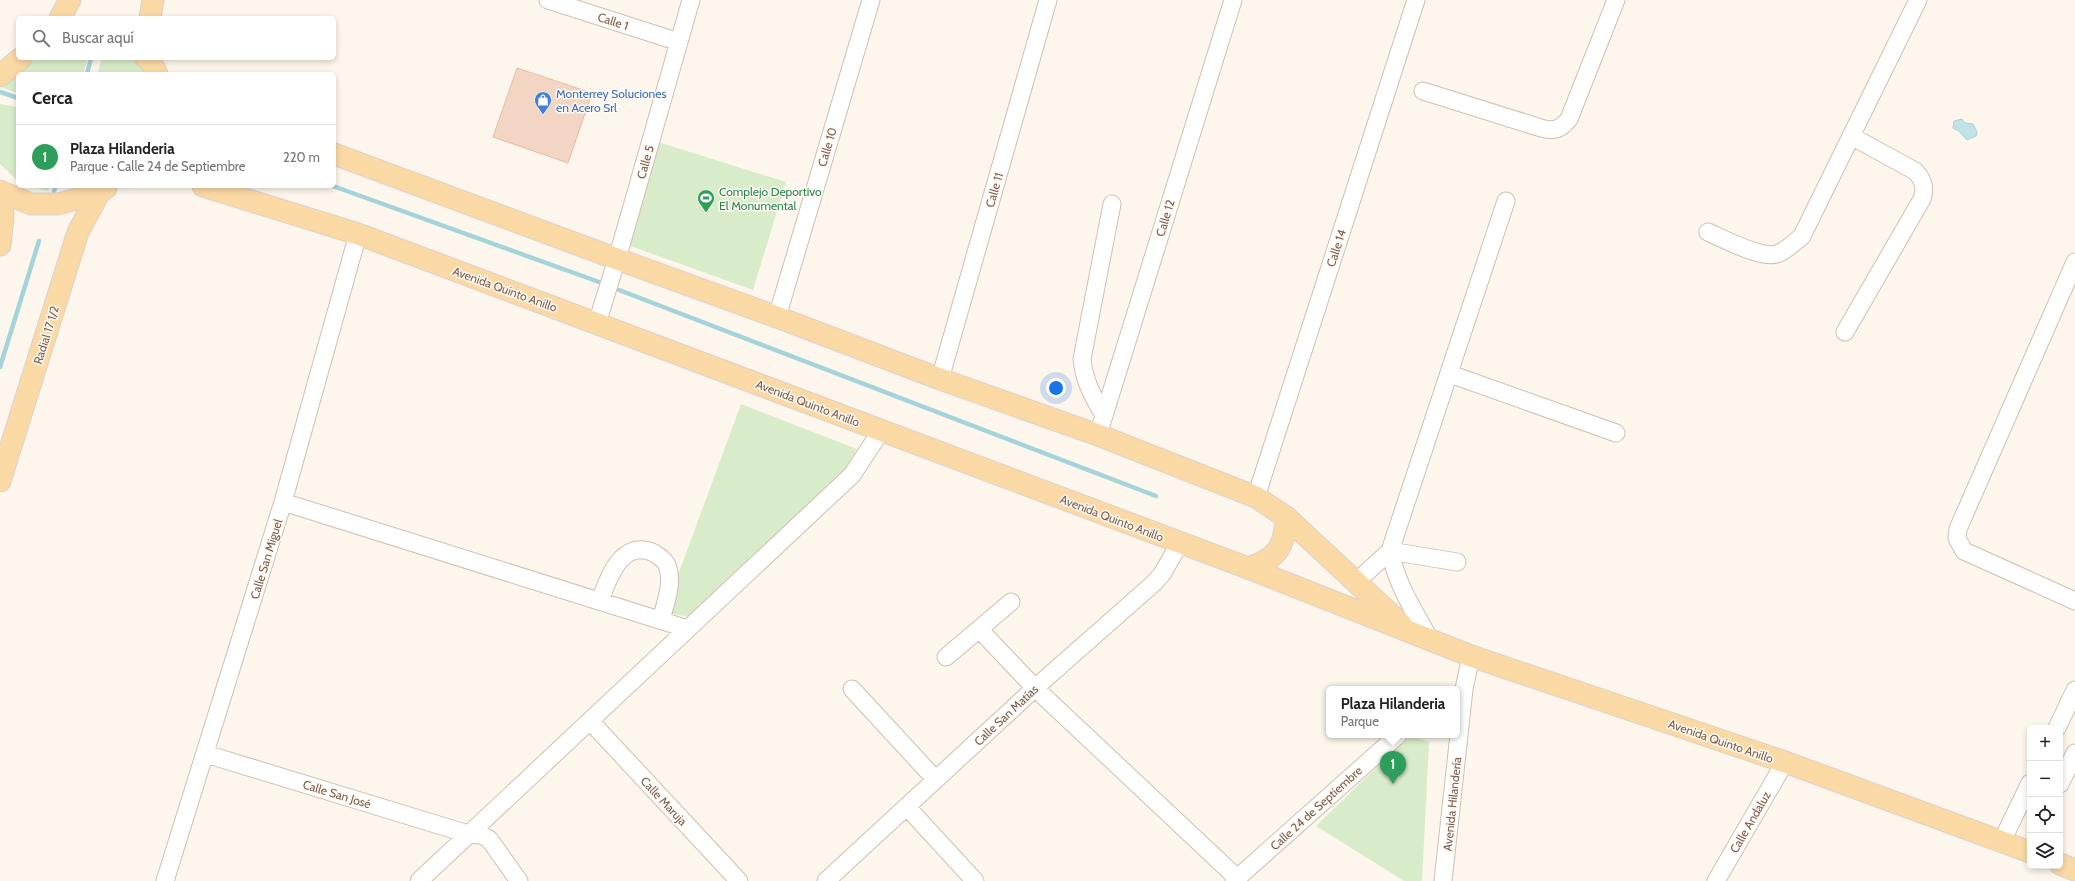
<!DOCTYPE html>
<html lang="es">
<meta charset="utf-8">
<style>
body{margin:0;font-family:Cabin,sans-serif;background:#f2f2f2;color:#222}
.controls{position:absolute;right:12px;bottom:12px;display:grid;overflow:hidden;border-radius:6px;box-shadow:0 2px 6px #0003}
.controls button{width:36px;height:36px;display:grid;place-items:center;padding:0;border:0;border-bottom:1px solid #e0e0e0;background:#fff;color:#222;font:20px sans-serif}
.you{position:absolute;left:1056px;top:388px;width:14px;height:14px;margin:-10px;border:3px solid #fff;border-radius:50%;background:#1a73e8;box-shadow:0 0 0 6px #1a73e833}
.badge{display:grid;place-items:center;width:26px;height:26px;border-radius:50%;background:#111827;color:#fff;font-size:13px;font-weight:700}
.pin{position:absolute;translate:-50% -33px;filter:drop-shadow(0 1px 2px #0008)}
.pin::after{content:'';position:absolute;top:21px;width:14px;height:12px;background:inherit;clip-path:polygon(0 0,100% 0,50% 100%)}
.popup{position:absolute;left:1326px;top:686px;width:134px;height:52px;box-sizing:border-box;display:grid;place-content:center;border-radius:6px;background:#fff;filter:drop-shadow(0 1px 3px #0005);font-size:13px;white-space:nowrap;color:#767676}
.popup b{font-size:15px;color:#222}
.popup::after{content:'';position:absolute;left:50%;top:100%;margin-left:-8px;border:8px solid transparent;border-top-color:#fff}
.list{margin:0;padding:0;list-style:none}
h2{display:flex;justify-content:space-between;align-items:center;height:52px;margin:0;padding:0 16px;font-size:17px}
h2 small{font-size:13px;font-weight:400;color:#767676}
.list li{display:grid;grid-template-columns:26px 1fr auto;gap:12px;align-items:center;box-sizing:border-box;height:64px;padding:0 16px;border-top:1px solid #e0e0e0}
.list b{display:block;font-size:15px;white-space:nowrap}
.list p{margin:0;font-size:13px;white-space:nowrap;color:#767676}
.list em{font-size:13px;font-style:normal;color:#767676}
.icon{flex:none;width:22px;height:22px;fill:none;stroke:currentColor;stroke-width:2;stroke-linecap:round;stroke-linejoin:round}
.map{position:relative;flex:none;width:2075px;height:881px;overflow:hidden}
.search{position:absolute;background:#fff;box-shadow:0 2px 6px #0003;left:16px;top:16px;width:320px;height:44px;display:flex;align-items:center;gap:10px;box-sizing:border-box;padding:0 14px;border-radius:6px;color:#767676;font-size:15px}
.panel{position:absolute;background:#fff;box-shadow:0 2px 6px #0003;left:16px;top:72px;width:320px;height:116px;border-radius:6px}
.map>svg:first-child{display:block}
.green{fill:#d8ecc9}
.water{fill:#bfe3e8;stroke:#a5d3da}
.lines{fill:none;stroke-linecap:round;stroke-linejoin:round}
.stream{stroke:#a5d3da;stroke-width:4.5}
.building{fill:#f3d5c3;stroke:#e6bba3}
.minor-casing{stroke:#d1beb0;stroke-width:19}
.major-casing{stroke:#dad1cd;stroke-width:23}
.minor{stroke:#fff;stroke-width:17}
.major{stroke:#fbd9a5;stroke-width:21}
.labels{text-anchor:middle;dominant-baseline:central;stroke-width:3;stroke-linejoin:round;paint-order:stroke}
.street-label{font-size:12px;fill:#7a5c4d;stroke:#fffaf3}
.shop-label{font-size:12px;fill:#366cbe;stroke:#fffaf3;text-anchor:start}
.leisure-label{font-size:12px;fill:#27864d;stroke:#fffaf3;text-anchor:start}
</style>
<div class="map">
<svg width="2075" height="881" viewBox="0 0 2075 881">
<rect width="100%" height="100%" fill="#fdf6ec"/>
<!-- green -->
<path class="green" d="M36,58h52l-5,16h-65v19l-15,-5 8,-11z
M102,58h34l13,16h-52z
M0,104l18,3v74l-18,-17z
M658,142l128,40 -33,108 -128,-46z
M28,186h22l-2,5z
M741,404l116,45 -22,37 -143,131 -28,-4z
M1410,735l19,7 -7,139h-18l-88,-55z"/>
<!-- water -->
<path class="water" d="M1962,119l3,4 8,1 4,8 -1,4 -9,4 -8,-9 -6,-3 1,-7z"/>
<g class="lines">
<!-- stream -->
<path class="stream" d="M87,74l4,-16
M0,92l18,6
M333,186l266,96
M54,191l2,-5
M619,290l537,206
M0,367l39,-126"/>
</g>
<!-- building -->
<path class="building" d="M517,68l75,25 -24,70 -75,-26z"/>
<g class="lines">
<!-- minor casing -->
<g class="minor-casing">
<path id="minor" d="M548,0l131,42
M1423,91l118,37c13,4 20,1 28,-9l47,-119
M1708,232c16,7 53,27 69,22 10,-4 17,-11 25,-18l116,-236
M2075,262l-117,267 -1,9 7,13 111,50
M777,317l94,-317
M597,323l20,-64 74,-259
M1845,332l77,-133c4,-12 1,-20 -7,-28l-64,-35
M1450,374l166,59
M940,379l108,-379
M1104,415c-11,-18 -20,-34 -22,-56l30,-155
M1098,435l135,-435
M1256,497l160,-497
M283,502l405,127
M1356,582l34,-31 67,11
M600,601c8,-23 22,-63 54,-48 5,3 13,9 14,15 5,17 -3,36 -7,52
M979,629l56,59 202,190
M1430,640c-16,-29 -34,-57 -40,-89l116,-350
M946,657l65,-55
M852,689l84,91
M590,721l149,160
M2057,728l18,-38
M206,754l262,80 13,1 8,4 30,42
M2060,784l15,-31
M907,807l68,74
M2002,841l28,-58
M165,881l118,-379 75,-268
M419,881l433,-406 29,-44
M826,881l209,-193 119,-105 8,-9 18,-31
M1234,881l164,-146
M1443,881l21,-192 7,-33
M1716,881l69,-119"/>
</g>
<!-- major casing -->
<g class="major-casing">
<path id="major" d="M60,18l10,-18
M150,18l3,-18
M146,58l5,4 6,12
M0,76l21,-18
M334,154l283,105 160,58 163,62 158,56 158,62 30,20 115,107
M203,186l155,48 890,334 223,88 314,106 245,90
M0,191l31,13h27l41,-11 7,-5
M0,245l3,-28 -2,-25
M0,481l78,-249 21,-39
M1248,568c29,-9 37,-21 38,-51
M2060,864l15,6"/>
</g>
<!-- minor -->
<use href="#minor" class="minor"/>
<!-- major -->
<use href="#major" class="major"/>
</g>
<!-- icons -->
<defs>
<g id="shop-pin" transform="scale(0.9)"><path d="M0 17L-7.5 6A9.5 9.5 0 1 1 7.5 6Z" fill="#3f7fe0" stroke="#fffaf3"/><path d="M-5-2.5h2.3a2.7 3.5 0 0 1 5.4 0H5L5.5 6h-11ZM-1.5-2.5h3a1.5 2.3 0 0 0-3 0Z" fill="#fff"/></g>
<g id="stadium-pin" transform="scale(0.9)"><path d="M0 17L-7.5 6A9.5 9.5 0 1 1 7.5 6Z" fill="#2e9e5b" stroke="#fffaf3"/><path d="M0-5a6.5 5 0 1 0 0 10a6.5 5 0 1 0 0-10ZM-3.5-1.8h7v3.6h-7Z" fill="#fff"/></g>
</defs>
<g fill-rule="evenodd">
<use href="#shop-pin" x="543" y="100"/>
<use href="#stadium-pin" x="706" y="198"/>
</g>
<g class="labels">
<!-- street labels -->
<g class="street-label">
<text transform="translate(613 21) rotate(18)">Calle 1</text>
<text transform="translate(827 147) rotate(-74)">Calle 10</text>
<text transform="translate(645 162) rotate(-74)">Calle 5</text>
<text transform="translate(994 190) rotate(-74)">Calle 11</text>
<text transform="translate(1165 218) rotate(-73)">Calle 12</text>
<text transform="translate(1336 248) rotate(-72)">Calle 14</text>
<text transform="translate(505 289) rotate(20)">Avenida Quinto Anillo</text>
<text transform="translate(46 335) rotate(-73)">Radial 17 1/2</text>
<text transform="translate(808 403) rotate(21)">Avenida Quinto Anillo</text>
<text transform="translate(1112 518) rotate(21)">Avenida Quinto Anillo</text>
<text transform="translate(266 559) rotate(-73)">Calle San Miguel</text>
<text transform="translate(1006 715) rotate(-43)">Calle San Matías</text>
<text transform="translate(1721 741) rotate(19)">Avenida Quinto Anillo</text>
<text transform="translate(337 794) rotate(17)">Calle San José</text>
<text transform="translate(664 801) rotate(47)">Calle Maruja</text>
<text transform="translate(1452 804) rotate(-84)">Avenida Hilandería</text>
<text transform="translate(1316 808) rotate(-42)">Calle 24 de Septiembre</text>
<text transform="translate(1750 822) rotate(-60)">Calle Andaluz</text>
</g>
<!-- shop labels -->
<g class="shop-label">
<text x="556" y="93">Monterrey Soluciones<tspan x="556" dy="14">en Acero Srl</tspan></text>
</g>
<!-- leisure labels -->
<g class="leisure-label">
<text x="719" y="191">Complejo Deportivo<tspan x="719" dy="14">El Monumental</tspan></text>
</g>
</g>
</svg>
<div class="controls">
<button>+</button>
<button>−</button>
<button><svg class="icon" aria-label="locate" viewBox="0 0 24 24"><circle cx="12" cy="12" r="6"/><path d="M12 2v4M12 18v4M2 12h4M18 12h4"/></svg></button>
<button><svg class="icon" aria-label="layers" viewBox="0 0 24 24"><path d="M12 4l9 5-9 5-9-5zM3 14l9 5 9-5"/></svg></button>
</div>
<div class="you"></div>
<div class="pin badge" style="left:1393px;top:784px;background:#2e9e5b">1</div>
<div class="popup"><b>Plaza Hilanderia</b>Parque</div>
<div class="search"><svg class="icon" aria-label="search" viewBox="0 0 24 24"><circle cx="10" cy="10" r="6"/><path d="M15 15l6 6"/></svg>Buscar aquí</div>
<section class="panel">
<h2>Cerca<small></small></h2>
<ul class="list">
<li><span class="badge" style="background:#2e9e5b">1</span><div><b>Plaza Hilanderia</b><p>Parque · Calle 24 de Septiembre</p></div><em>220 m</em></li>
</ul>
</section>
</div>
